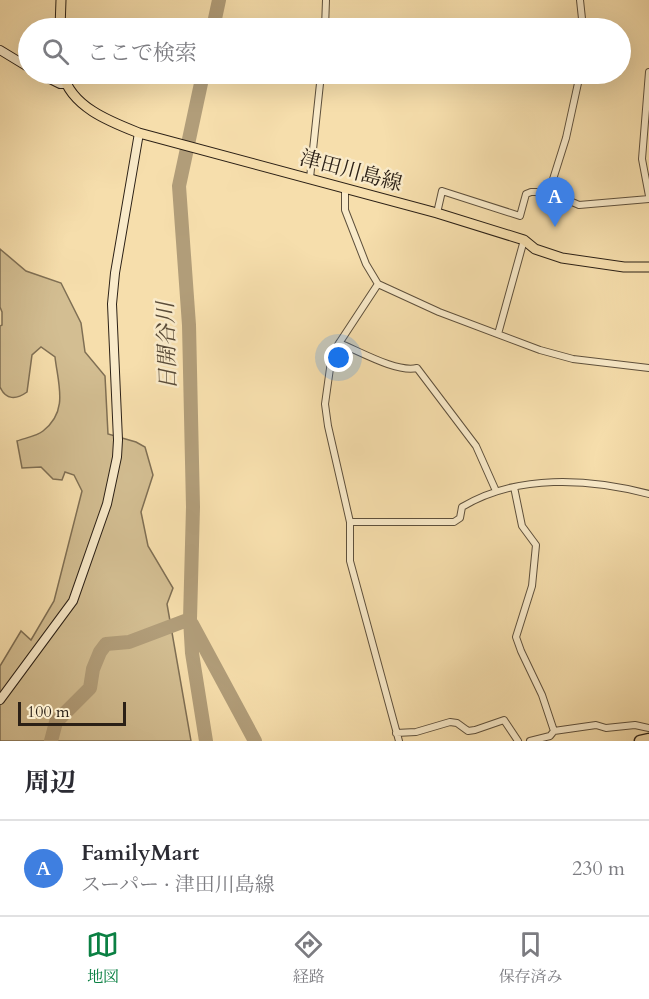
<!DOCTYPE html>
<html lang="ja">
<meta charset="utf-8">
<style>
body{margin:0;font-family:Cardo,"Noto Serif JP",serif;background:#f2f2f3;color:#2b2b33}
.scale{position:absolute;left:18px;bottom:15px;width:108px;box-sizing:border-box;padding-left:6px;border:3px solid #2b2016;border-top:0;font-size:16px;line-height:21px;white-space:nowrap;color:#2b2016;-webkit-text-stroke:4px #f9eac9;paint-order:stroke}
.you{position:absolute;left:339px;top:358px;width:21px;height:21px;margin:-15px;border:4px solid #fff;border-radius:50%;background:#1a73e8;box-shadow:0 0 0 9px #1a73e833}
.badge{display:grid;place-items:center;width:39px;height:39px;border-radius:50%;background:#0b8043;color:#fff;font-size:20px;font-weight:700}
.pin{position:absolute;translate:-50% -50px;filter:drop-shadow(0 2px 3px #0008)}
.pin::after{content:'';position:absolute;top:32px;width:21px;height:18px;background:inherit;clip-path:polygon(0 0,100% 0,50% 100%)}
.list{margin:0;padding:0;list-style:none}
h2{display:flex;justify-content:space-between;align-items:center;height:78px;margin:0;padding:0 24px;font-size:26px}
h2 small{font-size:20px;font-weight:400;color:#7c7c81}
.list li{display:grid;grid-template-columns:39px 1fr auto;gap:18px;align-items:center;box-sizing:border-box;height:96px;padding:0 24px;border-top:2px solid #e1e1e2}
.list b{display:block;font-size:22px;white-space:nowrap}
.list p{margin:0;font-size:20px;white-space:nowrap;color:#7c7c81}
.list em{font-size:20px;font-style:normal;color:#7c7c81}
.icon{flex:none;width:33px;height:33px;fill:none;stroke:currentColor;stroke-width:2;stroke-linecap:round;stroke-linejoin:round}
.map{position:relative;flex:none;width:649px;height:741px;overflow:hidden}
.search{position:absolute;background:#fff;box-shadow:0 6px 24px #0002;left:18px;right:18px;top:18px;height:66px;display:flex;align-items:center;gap:15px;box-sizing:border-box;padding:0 21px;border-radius:33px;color:#7c7c81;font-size:22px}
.sheet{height:174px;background:#fff}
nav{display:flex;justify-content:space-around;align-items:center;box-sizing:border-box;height:84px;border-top:2px solid #e1e1e2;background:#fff;font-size:16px;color:#7c7c81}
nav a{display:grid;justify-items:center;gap:3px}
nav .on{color:#0b8043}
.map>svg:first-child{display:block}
.green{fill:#d3be92;stroke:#7f6f54;stroke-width:1.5}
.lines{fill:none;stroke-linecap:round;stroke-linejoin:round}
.river{stroke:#b19d79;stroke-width:14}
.street-casing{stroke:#5e503c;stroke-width:8}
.secondary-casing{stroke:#2b2016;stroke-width:10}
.primary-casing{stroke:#2b2016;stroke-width:11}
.highway-casing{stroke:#2b2016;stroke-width:13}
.street{stroke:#f9eac9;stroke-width:6}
.secondary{stroke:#f9eac9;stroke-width:8}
.primary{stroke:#f6deac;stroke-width:9}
.highway{stroke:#f6deac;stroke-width:10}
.labels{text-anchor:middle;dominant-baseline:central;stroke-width:5;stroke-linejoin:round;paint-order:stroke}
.street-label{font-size:21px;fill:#2b2016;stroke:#f9eac9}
.water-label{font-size:22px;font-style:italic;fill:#5a4c39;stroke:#f9eac9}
</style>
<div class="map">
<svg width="649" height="741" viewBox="0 0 649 741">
<rect width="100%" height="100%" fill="#f6deac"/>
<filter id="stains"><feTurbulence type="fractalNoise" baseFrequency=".00333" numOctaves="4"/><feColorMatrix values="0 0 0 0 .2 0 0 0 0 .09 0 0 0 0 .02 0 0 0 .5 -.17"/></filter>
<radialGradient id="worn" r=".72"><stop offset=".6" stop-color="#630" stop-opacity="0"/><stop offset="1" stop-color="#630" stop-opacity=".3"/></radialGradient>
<!-- green -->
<path class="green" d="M0,249l26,22 35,12 20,40 4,29 20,24 3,58 28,8 9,5 8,28 -12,37 7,34 25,42 -6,16 24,137h-191v-75l21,-35 10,9 23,-39 28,-110 -8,-16 -9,-3 -3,8 -9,-1 -12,-12 -19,1 -5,-27c8,-3 20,-5 26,-10 26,-20 15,-47 12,-74l-14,-10 -9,8 -5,37c-11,8 -21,8 -27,-5v-61l2,-1v-13l-2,-5z"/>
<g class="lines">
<!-- river -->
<path class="river" d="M213,28l6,-28
M203,74l-24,112 10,139 4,182 -3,112 2,34 14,88
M192,624l63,117
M51,741l5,-19 34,-34 3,-19 7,-17 6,-8 23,-2 61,-23"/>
<!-- street casing -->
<g class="street-casing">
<path id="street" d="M580,0l3,28
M325,28l1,-28
M649,72l-7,87 7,37
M580,74l-14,64 -17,54 30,13 70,-6
M310,178l11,-104
M345,188v22l21,54 12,20 61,28 101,38 33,9 76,9
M437,213l5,-22 78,25 6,-22 5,-2h18
M378,284l-46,70 -7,50 3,22 22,96v39l49,180
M498,334l26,-94
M339,343c20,8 58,30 78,25l59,78 20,45
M514,487l8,39 14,19 -4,41 -16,51 5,14 21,44 12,36
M350,522h104l6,-4 2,-11c55,-33 126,-29 187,-13
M396,733l20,-1 34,-10 7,1 11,8 7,-1 29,-10 14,21
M530,741l20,-5 4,-5 42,-6 10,3 29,-3 14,3"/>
</g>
<!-- secondary casing -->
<g class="secondary-casing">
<path id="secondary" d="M0,50l28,17
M40,74l20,10h7
M0,700l73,-99 34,-97 10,-47 1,-17 -6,-136 3,-31 24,-140"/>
</g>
<!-- primary casing -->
<g class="primary-casing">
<path id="primary" d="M60,28l1,-28
M63,74c8,33 48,48 76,59l298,80 87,27 11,9 27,9 62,9h25"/>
</g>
<!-- highway casing -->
<g class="highway-casing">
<path id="highway" d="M640,741l9,-2"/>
</g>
<!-- street -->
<use href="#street" class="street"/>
<!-- secondary -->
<use href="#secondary" class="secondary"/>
<!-- primary -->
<use href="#primary" class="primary"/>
<!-- highway -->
<use href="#highway" class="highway"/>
</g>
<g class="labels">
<!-- street labels -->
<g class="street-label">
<text transform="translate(351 171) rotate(15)">津田川島線</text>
</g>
<!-- water labels -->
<g class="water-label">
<text transform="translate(167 346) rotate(-92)">日開谷川</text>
</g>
</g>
<rect width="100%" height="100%" filter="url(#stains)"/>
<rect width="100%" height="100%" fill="url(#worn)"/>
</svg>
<div class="scale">100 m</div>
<div class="you"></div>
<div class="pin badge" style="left:555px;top:227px;background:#3f7fe0">A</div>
<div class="search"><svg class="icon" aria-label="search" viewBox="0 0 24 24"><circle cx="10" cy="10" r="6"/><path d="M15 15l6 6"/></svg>ここで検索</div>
</div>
<section class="sheet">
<h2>周辺<small></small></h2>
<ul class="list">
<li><span class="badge" style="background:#3f7fe0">A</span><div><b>FamilyMart</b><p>スーパー · 津田川島線</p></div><em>230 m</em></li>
</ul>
</section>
<nav>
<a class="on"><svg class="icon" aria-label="map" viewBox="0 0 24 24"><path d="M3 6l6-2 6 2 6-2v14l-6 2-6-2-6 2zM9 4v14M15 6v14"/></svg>地図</a>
<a><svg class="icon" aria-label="directions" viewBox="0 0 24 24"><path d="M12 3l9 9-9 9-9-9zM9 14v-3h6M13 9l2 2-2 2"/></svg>経路</a>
<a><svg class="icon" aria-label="saved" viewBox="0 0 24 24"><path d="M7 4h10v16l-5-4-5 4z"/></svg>保存済み</a>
</nav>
